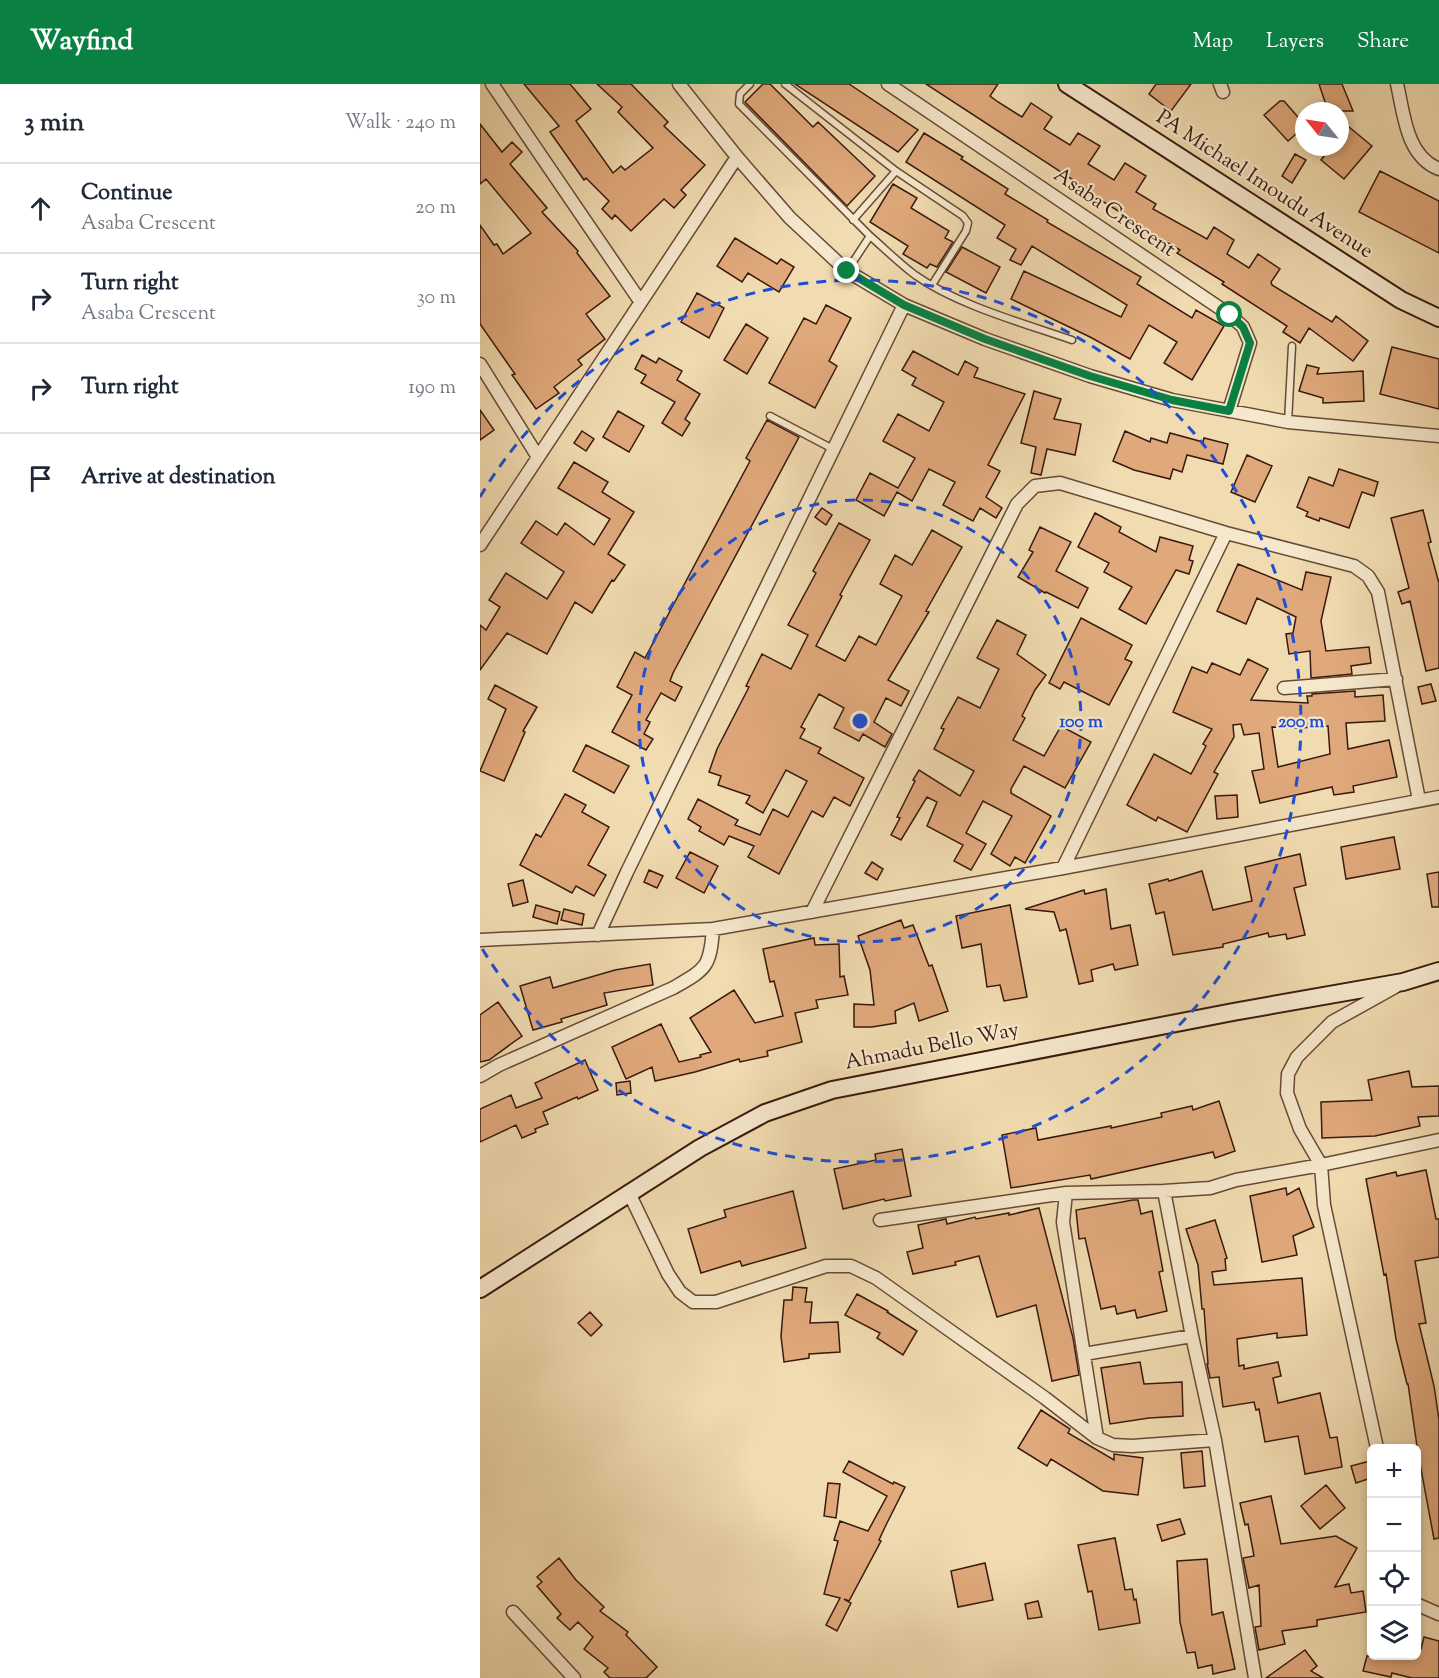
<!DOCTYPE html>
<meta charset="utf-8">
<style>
body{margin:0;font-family:"Sorts Mill Goudy",serif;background:#f6f6f7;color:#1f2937}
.controls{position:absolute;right:18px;bottom:18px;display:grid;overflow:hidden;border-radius:9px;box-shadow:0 3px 9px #0003}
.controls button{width:54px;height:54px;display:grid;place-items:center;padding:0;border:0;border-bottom:2px solid #e0e1e3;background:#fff;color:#1f2937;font:30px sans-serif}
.compass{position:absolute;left:815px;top:18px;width:54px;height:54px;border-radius:50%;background:#fff;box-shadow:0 3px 9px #0003;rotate:300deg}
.stop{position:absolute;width:18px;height:18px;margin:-14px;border:4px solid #0b8043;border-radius:50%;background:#fff}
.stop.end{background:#0b8043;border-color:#fff;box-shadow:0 2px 6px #0008}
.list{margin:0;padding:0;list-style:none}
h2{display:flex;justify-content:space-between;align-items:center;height:78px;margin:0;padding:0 24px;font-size:26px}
h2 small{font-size:20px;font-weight:400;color:#747a83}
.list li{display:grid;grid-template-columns:39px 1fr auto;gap:18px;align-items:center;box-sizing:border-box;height:90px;padding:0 24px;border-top:2px solid #e0e1e3}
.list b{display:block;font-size:22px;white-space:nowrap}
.list p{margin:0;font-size:20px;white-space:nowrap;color:#747a83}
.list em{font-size:20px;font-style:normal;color:#747a83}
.icon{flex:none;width:33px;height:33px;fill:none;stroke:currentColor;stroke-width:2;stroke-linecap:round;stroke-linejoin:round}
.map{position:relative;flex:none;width:959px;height:1594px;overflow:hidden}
header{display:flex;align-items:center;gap:36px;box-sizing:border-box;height:84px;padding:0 30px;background:#0b8043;color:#fff}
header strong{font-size:28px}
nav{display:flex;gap:33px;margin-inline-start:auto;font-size:21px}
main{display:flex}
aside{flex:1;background:#fff}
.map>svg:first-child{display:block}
.building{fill:#e0a97c;stroke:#39190e;stroke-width:1.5;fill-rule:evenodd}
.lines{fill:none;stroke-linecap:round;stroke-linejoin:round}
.lane-casing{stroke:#674a36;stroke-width:9}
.street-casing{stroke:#674a36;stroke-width:15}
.secondary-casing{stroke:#39190e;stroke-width:20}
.lane{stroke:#f6e8cc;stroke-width:6}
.street{stroke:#f6e8cc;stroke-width:12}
.secondary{stroke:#f6e8cc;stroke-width:16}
.route{stroke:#0b8043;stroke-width:8}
.ring{fill:none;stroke:#1d4ed8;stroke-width:3;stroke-dasharray:10 8}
.labels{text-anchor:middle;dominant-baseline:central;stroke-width:4.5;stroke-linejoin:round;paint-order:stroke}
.street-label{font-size:21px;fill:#39190e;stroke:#f6e8cc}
.centre{fill:#1d4ed8;stroke:#f6e8cc;stroke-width:3}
.ring-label{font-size:18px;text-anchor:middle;font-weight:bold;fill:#1d4ed8;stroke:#f6e8cc;stroke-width:4.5;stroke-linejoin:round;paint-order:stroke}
</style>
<header>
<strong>Wayfind</strong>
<nav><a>Map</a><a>Layers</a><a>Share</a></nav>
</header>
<main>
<aside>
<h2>3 min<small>Walk · 240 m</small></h2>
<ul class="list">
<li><svg class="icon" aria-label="ahead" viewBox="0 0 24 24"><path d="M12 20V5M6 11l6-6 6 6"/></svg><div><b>Continue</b><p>Asaba Crescent</p></div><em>20 m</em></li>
<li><svg class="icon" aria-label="right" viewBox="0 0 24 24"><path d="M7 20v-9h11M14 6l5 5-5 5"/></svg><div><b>Turn right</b><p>Asaba Crescent</p></div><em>30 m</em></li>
<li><svg class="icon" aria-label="right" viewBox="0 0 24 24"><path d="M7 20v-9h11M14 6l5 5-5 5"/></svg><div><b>Turn right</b></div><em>190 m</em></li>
<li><svg class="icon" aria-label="arrive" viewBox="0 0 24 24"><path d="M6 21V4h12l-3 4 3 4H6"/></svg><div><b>Arrive at destination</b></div></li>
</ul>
</aside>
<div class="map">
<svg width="959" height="1594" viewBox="0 0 959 1594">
<rect width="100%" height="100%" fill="#f1dbb0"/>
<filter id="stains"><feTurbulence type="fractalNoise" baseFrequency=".00333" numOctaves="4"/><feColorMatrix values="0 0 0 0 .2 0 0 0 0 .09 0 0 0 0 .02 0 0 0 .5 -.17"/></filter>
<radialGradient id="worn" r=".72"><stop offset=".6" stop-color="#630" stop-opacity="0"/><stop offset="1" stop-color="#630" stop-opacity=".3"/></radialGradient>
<!-- building -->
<path class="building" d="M44,0h46l21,25 -15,12 37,52 8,-7 4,4 28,-22 -35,-36 4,-5 -25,-23h34l37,38 -4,4 41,39 -24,25 5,5 -12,13 -10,-9 -33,32 -16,-16 -3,4 -10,-10 7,-8 -23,-23 -2,2 -34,-48 9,-6z
M283,0h7l43,43 5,-5 57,54 -28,30 -102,-104z
M315,0h54l69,46 -20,22z
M446,0h72l-8,12 8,6 24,15 9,-14 21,14 -8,12 26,16 8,-12 22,13 -12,18 26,16 11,-17 21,13 -10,16 20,12 -3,5 54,30 7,-12 20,13 -7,14 22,14 9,-14 22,15 -9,13 1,3 60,37 4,-6 32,25 -15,20 -44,-33 -9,15 -17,-11 4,-6 -65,-42 2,-2 -47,-29 3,-3 -45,-25 1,-3 -50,-31 1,-2z
M676,0h35l-20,27 -22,-17z
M839,0h23l11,27h-25z
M800,17h4l20,23v3l-16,14 -24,-26z
M0,40l22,28 10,-10 10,10 -12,12 37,44 -5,4 36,39 -1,2 33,43 -24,18 19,25 -27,21 4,5 -28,22 5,6 -23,16 -24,-34 3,-1 -35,-50v-99l14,20 3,-1 6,10 28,-21 -45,-54 -6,5z
M869,43l23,19 -28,33 -23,-19 10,-13h9v-10z
M444,49l39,24 -2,2 47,30 -3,5 43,26 -1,2 94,55 -4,7 55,34 4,-8 28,16 -32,54 -28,-17 13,-21 -28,-17 -19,34 -40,-22 -79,-38 13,-28 97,46 6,-12 -95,-59 -11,19 -11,-5 6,-11 -19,-11 8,-13 -99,-63z
M815,70l11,6 -14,23 -10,-7z
M900,87l59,30v52l-80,-41z
M413,100l24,14 -6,10 38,23 -4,7 8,4 -16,25 -7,-3 -3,4 -24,-14 5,-8 -38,-24z
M255,154l42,26 4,-5 13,8 -15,25 -31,-19 -6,9 -25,-16z
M482,163l38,20 -14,26 -40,-21z
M217,209l27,15 -15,30 -28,-16z
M346,221l25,13 -22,43 8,5 -22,42 -46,-25 35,-65 12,6z
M266,240l22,14 -21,36 -23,-14z
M912,263l47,12v50l-59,-15z
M433,267l45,24 7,-14 13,7 -4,9 51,17 -37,71 12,6 -14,26 16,11 -6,10 -16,-10 -7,13 -30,-16 12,-23 -26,-13 -17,32 -15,-9 -13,24 -28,-16 14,-27 28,15 17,-30 -32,-17 15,-27 31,17 15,-29 -32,-17 4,-7 -14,-8z
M162,271l14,8 3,-5 23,13 -5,9 23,14 -15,25 5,4 -8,13 -20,-13 13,-21 -34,-19 5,-8 -11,-6z
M827,281l12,3 -2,6 46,-3 1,30 -41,2v-5l-24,-7z
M554,307l27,8 -7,20 27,5 -6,31 -28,-6 -6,26 -10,-2 5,-26 -15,-4z
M0,326l14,20 -14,10z
M138,327l26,15 -15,26 -26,-15z
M287,336l32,17 -126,236 -3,8 12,6 -7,14 -14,-8 -15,27 4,2 -6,12 9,5 -7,11 -34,-18 20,-37 -15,-8 18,-35 10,6 105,-197 -4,-3z
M102,347l12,8 -8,12 -12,-8z
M645,347l25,11 1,-4 16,5 3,-10 33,9 1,-4 24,6 -5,20 -36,-9 -5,17 -9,-3 -3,10 -36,-9 -21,-9z
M767,371l25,11 -17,36 -24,-10z
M94,378l34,20 -6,10 32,20 -26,42 17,11 -11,16 -2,-1 -20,33 -17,-11 -28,52 -40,-21 -27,37v-45l6,5 14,-23 -11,-7 17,-27 41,26 17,-27 -43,-29 15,-22 21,14 8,-12 29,22 16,-26 -52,-31z
M859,385l39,13 -4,14 -12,-4 -13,36 -29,-10 -1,3 -13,-5 2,-4 -11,-5 12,-30 24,9z
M342,424l10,7 -6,10 -11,-8z
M943,426l8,32 -3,1 11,40v85l-13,3 -16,-70 -8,3 -4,-12 11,-4 -18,-70z
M615,429l26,14 -2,5 37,20 4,-15 33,9 -4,14 4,1 -4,13 -13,-4 -30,54 -27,-15 13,-22 -28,-15 5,-9 -31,-16z
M359,439l31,17 -30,55 2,1 -26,50 29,15 14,-25 17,9 26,-49 -22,-12 15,-29 17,10 20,-35 30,17 -36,64 3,1 -41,68 21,11 -8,15 -15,-8 -12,24 18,12 -7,13 -22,-13 -4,7 -25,-13 10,-20 -25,-14 -18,33 4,2 -5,9 21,10 -3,5 46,25 -14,28 -16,-9 -11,20 -11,-6 -33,63 -31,-17 6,-11 -25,-10 -5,9 -25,-14 2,-4 -13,-8 10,-20 40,21 -3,5 25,10 13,-26 15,8 19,-36 -21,-11 -23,43 -17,-10 4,-7 -32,-11 3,-9 -12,-4 8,-23 32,-62 -3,-1 16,-32 29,15 17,-34 -20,-10 28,-52 -3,-2z
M560,443l31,15 -15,29 32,17 -10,20 -32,-16 -1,1 -27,-16 15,-25 -4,-2z
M758,480l64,26 4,-18 25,5 -10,44 5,30 43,-4 2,16 -20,3 1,8 -41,4 -1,-27 -21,3 -3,-20 7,-1 3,-16 -39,-19 -11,26 -29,-13z
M601,534l51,27 -7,14 7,3 -23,43 -45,-23 -4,7 -11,-6z
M517,536l29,15 -9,19 29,21 -11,15 -13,26 3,2 -12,22 31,16 17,-30 30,16 -26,46 -41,-22 -13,23v4l40,23 -26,47 -10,-6 -5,9 -19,-12 21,-38 -29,-15 -17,32 20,11 -15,26 -17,-9 9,-16 -36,-19 10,-24 -10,-5 -26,43 -10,-5 9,-17 -3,-1 18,-36 -2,-1 6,-10 41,26 14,-25 -40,-22 10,-20 -3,-1 17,-31 22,11 19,-39 -22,-11z
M768,575l20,10 -17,31 57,3 -1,-7h5v-2l43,-3v6l28,-2 2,26 -39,2 2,26 41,-9 8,37 -44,9 1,6 -20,3 -2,-8 -72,16 -8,-32 12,-2 -5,-36 -15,2 -3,-11 -8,1 1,12 -20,35 4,2 -31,58 -29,-15 -2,4 -29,-16 27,-51 37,20 15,-28 -3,-2 9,-15 -39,-17 19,-45 15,6 5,-10 28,12zM848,642l2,28 -52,13 -6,-40 28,1z
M951,600l5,17 -14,3 -4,-17z
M15,601l42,22 -14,24 2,1 -21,49 -24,-10 26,-62 -18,-10z
M106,661l43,21 -15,27 -41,-22z
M85,710l21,11 -4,7 27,15 -21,38 18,10 -12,21 -18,-10 -4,7 -52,-28 16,-31 5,3z
M757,711l1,22 -21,2 -2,-23z
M914,753l6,32 -54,10 -5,-32z
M210,768l28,14 -14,27 -28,-15z
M820,770l6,31 -12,3 11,47 -18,4 -1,-5 -17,3 -1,-4 -45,11v3l-50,8 -9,-43 -8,2 -7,-30 19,-5 1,2 33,-10 11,39 39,-9 -7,-34z
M392,778l11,7 -6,11 -12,-7z
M169,786l14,6 -6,12 -13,-6z
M959,788v35h-7l-5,-33z
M43,796l5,22 -15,4 -5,-22z
M626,805l5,40 19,-4 8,40 -23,5 -2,-6 -22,6 2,11 -14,3 -13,-55 -6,2 -6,-19 -29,-3 59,-19 1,4z
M56,821l24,7 -3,12 -24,-7z
M530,821l17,92 -23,4 -4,-16 -13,2 -6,-43 -19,4 -6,-32z
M84,825l20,5 -2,11 -21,-5z
M421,836l3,8 9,-3 16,41 3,-1 16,46 -29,10 -5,-18 -19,8 1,12 -24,4h-18v-23l20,1 -4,-35 -12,-34z
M334,854l1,7 24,-1 1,33 4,-1 4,19 -32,5 2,8 -23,5 7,29 -35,9 1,5 -28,6 -1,-3 -44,13 -40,9 -3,-14 -26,12 -14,-32 49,-23 18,38 22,-5 -1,-2 11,-3 -21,-34 44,-28 21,33 28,-7 -9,-35 -4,1 -7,-33z
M170,880l3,21 -49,8 3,12 -46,14 1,3 -29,8 -13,-44 30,-9 3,11 62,-18z
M18,918l24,34 -33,24 -9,2v-47z
M105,976l13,30 -20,9 -1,-2 -34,15 5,12 -13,5 1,3 -14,6 -6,-13 -36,17v-33l31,-14 5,13 26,-10 -7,-15z
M929,987l3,16 27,-1v30l-21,1 2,9 -45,10 -53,2 -1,-36 51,-2 -4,-20z
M150,997l1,12 -14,2 -1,-12z
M739,1017l16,50 -20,7 -2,-6 -122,27 -1,-4 -79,13 -9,-53 34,-7 2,12 73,-14v2l51,-11 -1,-4 31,-7 1,4z
M422,1065l9,47 -26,5 -1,-2 -41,10 -9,-40 42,-9 -1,-6z
M946,1086l10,49h3v38l-24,4 11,62 -7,1 15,62 5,34v118l-5,1 -16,-86 -10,-69h-1l-11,-45 -10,-65 -2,1 -18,-96 30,-7 1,4z
M806,1104l1,7 12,-7 15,39 -21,9 4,19 -35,7 -12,-66z
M313,1107l13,57 -64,18 -2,-5 -39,12 -13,-44 38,-12 -2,-7z
M653,1116h5l3,14 11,-3 11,60 -4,1 8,39 -30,7 -2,-8 -18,4 -2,-8 -14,3 -16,-71 -6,1 -3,-29z
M559,1124l34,130 6,37 -27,6 -16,-76 -39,12 -18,-61 -24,6 1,3 -43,9 -6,-22 16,-4 -5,-23 28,-6 1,5 28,-7 1,2 33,-6v2z
M735,1136l12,38 -2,1 1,11 -14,2 2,13 88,-7 5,57 -30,3v-5l-40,6 2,27 5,-1v4l34,-7 3,14 -8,2 5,25 42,-10 10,45 7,-1 5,30 -37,7 -7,-38 -33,6 -6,-33 -3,1 -2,-8 -31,5 -4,-30 -9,1 -3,-14h1l-4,-55h-2l-4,-44 -12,-36z
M313,1203l14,1 -2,14h7l-2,21 28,-1 2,30 -31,2v4l-25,4 -3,-26 3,-36h8z
M377,1210l31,17 -1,1 30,19 -14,24 -26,-17 3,-5 -35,-18z
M110,1228l12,13 -11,11 -13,-13z
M660,1278l4,22 38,-2 1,34 -34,2 -39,6 -9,-56z
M561,1326l29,19 -2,4 46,27v-6l29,4 -5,37 -35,-4 -52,-32 -4,7 -29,-18z
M722,1367l3,35 -21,2 -3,-35z
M369,1377l44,23 1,-2 11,5 -19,38 -7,15 2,1 -32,60 -5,-2 7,4 -14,28 -11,-6 14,-27 -16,-4 14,-53 -4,-1 6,-19 28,10 19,-35 -44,-24z
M890,1377l1,17 -15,5 -5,-17z
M348,1399l12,1 -4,34 -12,-2z
M846,1401l19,23 -25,21 -19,-23z
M791,1412l10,48 55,-8 21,12 -22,39 14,-3 2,9 12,-2 3,21 -49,8v6l-35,5 3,13 -26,6 -4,-23 6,-1 -2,-41 -10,3 -6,-30 11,-2 -6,-32 -3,1 -5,-22z
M700,1435l5,15 -23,7 -5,-16z
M635,1454l10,52 7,-1 2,11 2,-1 4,24 -41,7 -7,-39 -4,1 -10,-47z
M79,1474l17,22 28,27 -4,4 28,21 -2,3 31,32 -11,11h-36l-6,-6 4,-4 -24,-19 9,-12 -15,-15 -8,8 -13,-12 4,-4 -24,-28 5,-4 -5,-5z
M727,1475l5,56 11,-3 12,57 -22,5 -1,-9 -14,3 -3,-16 -8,1 -7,-31 -3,-61z
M505,1479l8,37 -35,7 -7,-36z
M558,1517l4,16 -14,2 -3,-15z
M944,1553l15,4v37h-27l-20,-5 -1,4 -28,-6 4,-15h49v-8l5,1z
M825,1566l12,16 -6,5 12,7h-57z"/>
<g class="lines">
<!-- lane casing -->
<g class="lane-casing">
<path id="lane" d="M270,0l-10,10 -1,10 131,132 -23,35
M305,0l111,87 67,45 5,7 -2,8 -34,54
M373,136l43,-49
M390,152c15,13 29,27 45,39 42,30 108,48 157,65
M290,332l63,33
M808,338l4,-76"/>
</g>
<!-- street casing -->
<g class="street-casing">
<path id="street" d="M12,0l148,217
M199,0l58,73 53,61 57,53 57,34 81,34 105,37 82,24 116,22 151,14
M408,0l342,231 13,12 7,16 -21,68
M740,0l3,8
M917,0c7,30 9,72 42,85
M0,280l58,93
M0,461l257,-388
M804,604l112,-9
M583,784l163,-335
M332,828l205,-408 18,-18 25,-3 166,50 128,33 14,10 10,16 41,208
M118,851l29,-63 277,-567
M0,856l233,-11 350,-61 376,-71
M0,992l19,-11 174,-77c33,-19 37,-20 40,-59
M684,1107l28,145 23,104 40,238
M149,1109l39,81 12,18 13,10h23l110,-36h25l25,12 169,120 52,40 16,7 19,1 83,-6
M400,1136l186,-27
M604,1270l108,-18
M617,1354l-34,-216 3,-29 98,-2 46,-3 26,-8 85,-15 118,-25
M897,1364l-53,-243 -3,-40 -21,-36 -13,-36 1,-19 9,-17 35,-35 63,-35
M936,1520l23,10
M33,1528l61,66"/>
</g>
<!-- secondary casing -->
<g class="secondary-casing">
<path id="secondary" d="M587,0l334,216 38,18
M0,1205l220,-141 65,-35 67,-23 401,-78 170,-30 36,-11"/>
</g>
<!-- lane -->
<use href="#lane" class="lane"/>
<!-- street -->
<use href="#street" class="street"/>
<!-- secondary -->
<use href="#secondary" class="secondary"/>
</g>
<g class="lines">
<!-- route -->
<path class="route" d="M367,187l57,34 81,34 105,37 82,24 57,11 21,-68 -7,-16 -13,-12"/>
</g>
<!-- distance rings -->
<g class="ring">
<circle cx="380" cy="637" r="221"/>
<path d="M0 413A441 441 0 1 1 0 861"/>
</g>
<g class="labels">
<!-- street labels -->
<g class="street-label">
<text transform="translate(784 101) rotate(33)">PA Michael Imoudu Avenue</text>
<text transform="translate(634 129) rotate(34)">Asaba Crescent</text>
<text transform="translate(452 963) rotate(-11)">Ahmadu Bello Way</text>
</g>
</g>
<circle cx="380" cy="637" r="9" class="centre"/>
<g class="ring-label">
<text x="601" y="643">100 m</text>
<text x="821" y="643">200 m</text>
</g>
<rect width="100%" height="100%" filter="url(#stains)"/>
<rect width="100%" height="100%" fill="url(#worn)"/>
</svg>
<div class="controls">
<button>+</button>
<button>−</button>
<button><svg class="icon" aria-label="locate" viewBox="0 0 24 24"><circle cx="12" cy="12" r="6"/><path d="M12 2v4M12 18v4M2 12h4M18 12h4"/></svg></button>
<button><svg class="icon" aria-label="layers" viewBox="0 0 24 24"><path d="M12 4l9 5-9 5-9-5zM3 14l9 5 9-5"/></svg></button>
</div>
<svg class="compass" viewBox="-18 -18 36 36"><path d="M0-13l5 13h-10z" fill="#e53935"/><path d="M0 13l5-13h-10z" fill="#747a83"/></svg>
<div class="stop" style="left:750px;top:231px"></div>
<div class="stop end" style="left:367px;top:187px"></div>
</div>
</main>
